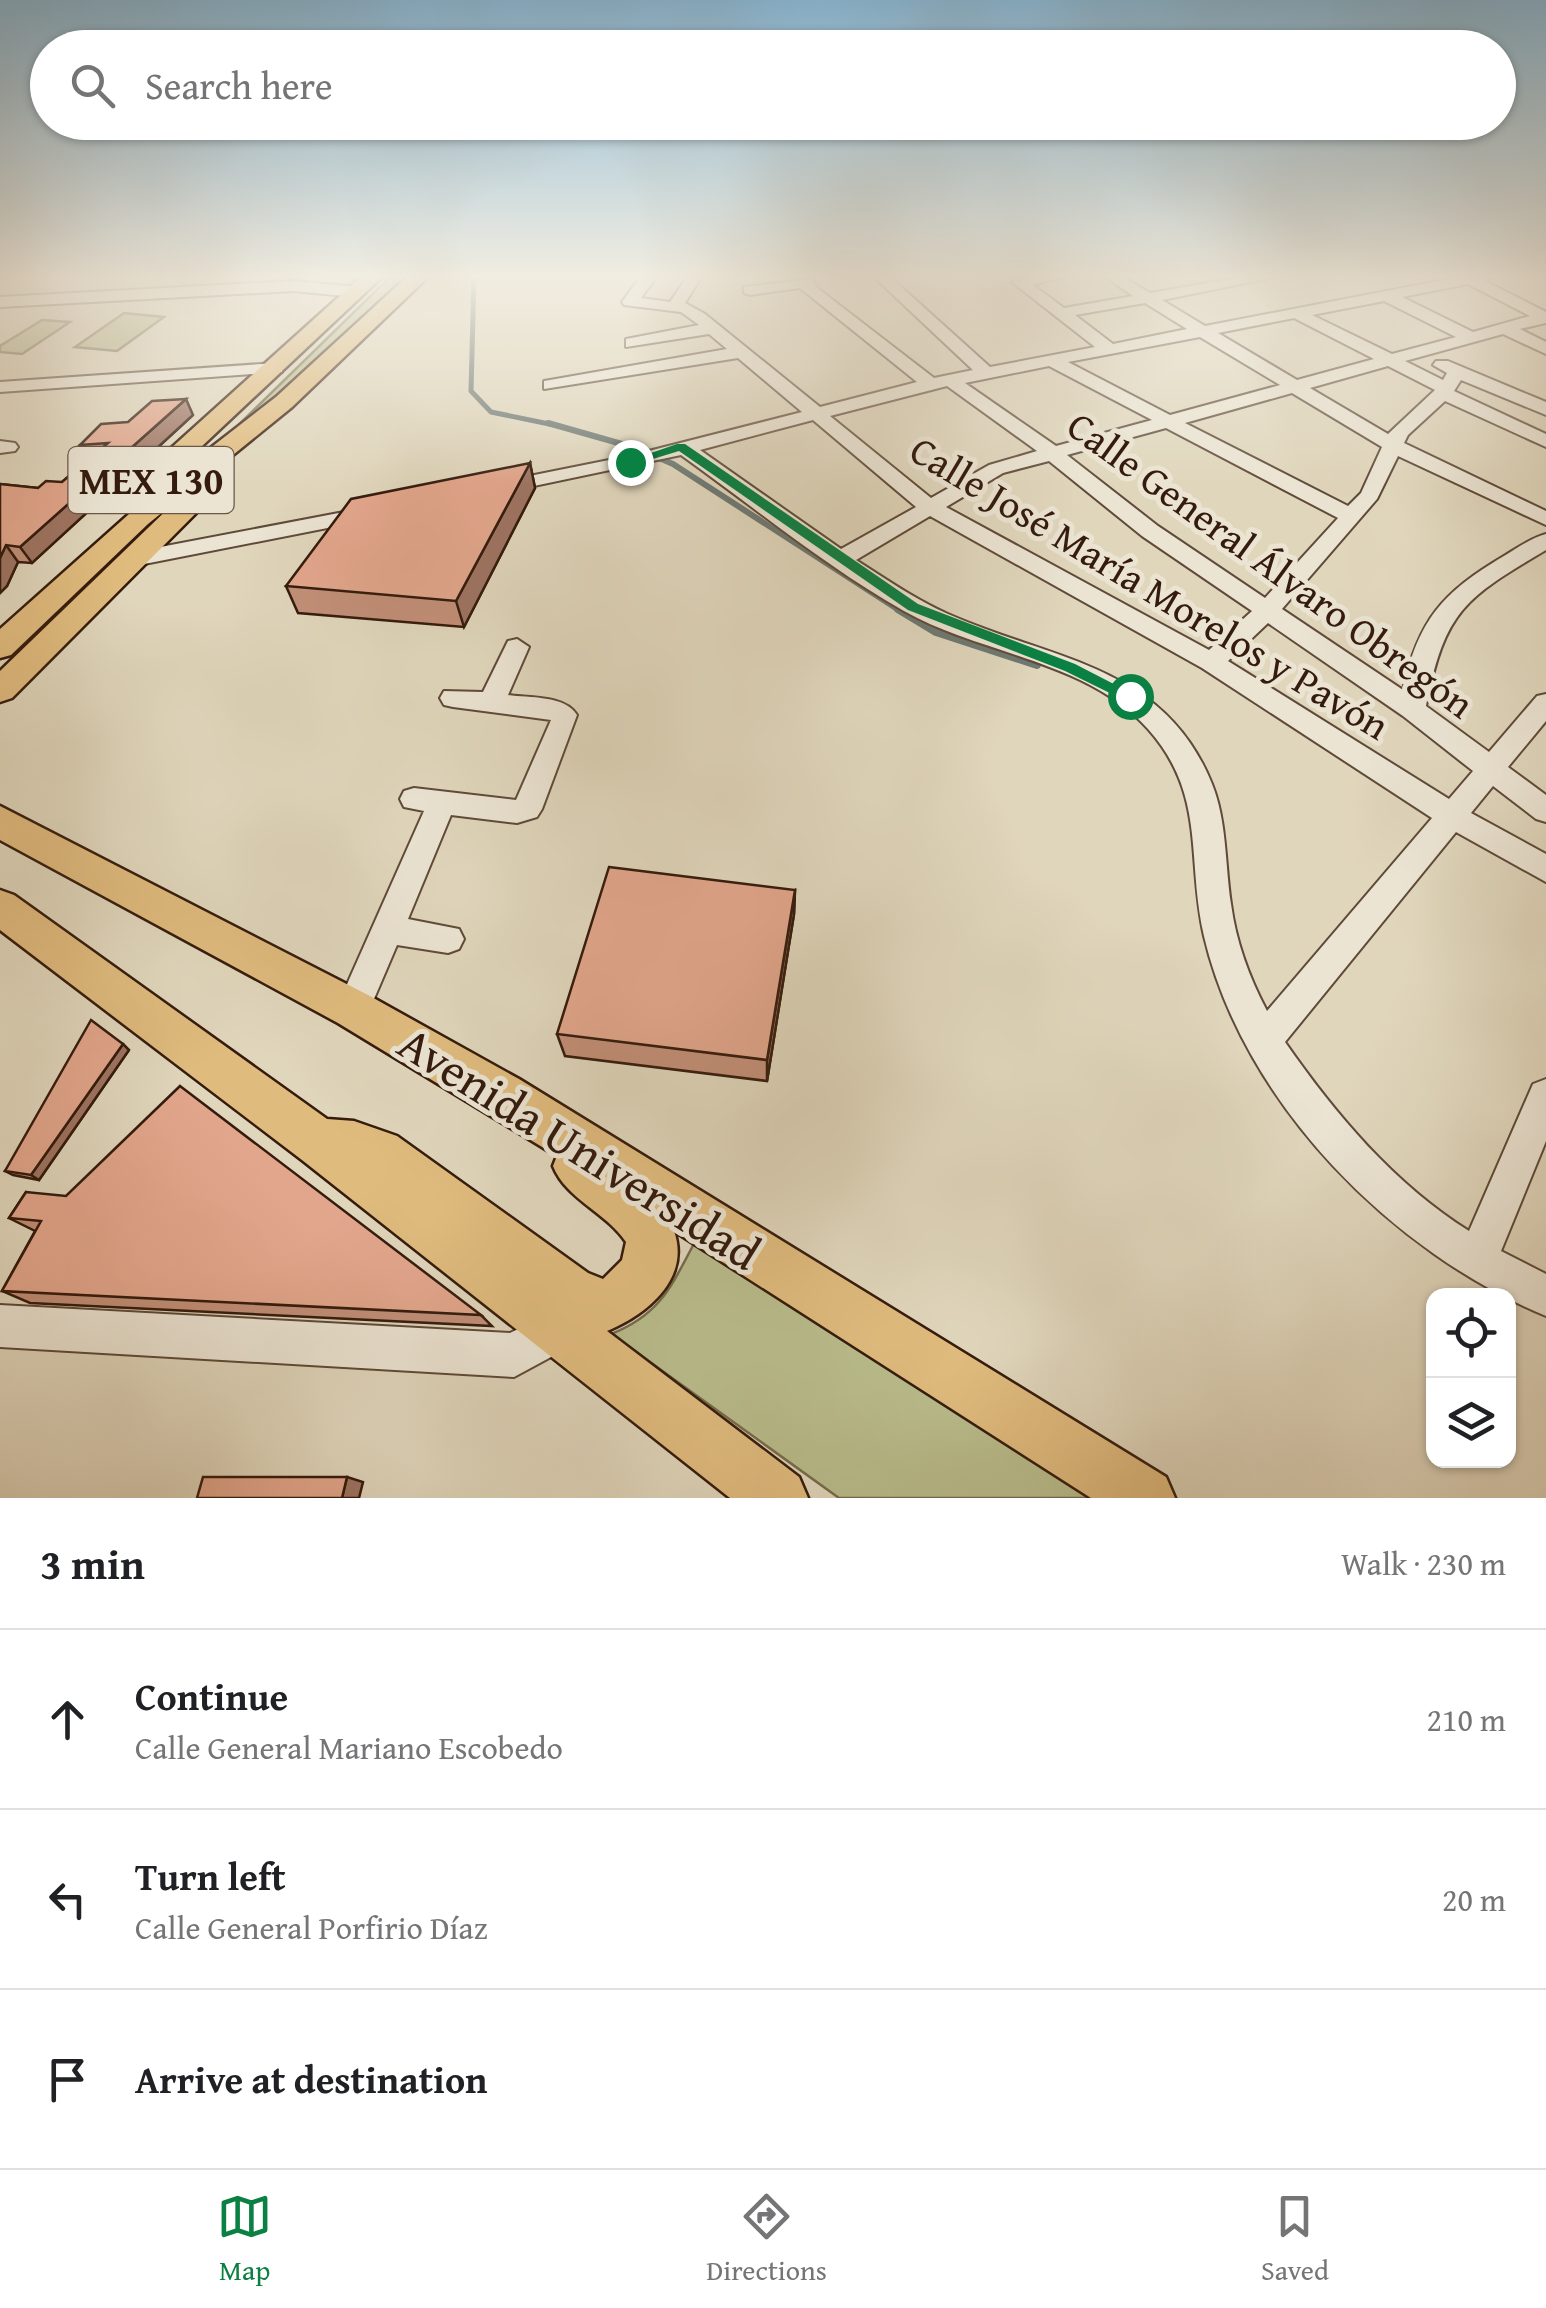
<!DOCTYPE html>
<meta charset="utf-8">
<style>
body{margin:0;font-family:"Gentium Book Plus",serif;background:#f2f2f2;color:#202124}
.controls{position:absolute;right:30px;bottom:30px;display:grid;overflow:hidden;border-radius:20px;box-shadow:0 2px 8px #0004}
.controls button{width:90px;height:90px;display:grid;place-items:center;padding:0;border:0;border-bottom:2px solid #e0e0e0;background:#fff;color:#202124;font:50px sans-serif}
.stop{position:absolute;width:30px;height:30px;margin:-22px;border:8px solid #0b8043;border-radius:50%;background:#fff}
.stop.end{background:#0b8043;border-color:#fff;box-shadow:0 2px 10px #0008}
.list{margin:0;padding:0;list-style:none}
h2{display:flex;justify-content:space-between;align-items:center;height:130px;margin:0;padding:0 40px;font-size:42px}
h2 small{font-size:32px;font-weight:400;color:#757577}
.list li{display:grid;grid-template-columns:65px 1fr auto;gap:30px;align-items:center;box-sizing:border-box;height:180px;padding:0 40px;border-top:2px solid #e0e0e0}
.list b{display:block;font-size:38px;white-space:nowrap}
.list p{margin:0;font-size:32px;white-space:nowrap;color:#757577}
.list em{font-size:32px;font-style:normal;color:#757577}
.icon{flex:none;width:55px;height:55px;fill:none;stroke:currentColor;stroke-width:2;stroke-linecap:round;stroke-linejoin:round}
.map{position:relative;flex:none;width:1546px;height:1498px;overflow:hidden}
.search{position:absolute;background:#fff;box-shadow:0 2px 8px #0004;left:30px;right:30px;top:30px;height:110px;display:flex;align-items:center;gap:25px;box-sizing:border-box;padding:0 35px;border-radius:55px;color:#757577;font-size:38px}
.sheet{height:670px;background:#fff}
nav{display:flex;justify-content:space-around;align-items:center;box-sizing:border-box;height:140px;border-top:2px solid #e0e0e0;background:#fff;font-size:28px;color:#757577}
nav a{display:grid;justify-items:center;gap:5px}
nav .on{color:#0b8043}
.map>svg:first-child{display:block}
.green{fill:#b9bc8c;stroke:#766c4c;stroke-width:2.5}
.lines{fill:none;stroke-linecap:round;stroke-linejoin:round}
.stream-far2{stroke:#6e7973;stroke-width:5}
.stream-far1{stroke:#6e7973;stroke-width:6}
.stream{stroke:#6e7973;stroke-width:8}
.minor-casing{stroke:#5f4a39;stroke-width:4}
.major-casing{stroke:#341b0d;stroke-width:5}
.minor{fill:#ebe4d3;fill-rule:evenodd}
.major{fill:#e0bb7e;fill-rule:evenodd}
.wall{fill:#c28f78;stroke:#341b0d;stroke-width:2.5}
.shaded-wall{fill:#9e7462;stroke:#341b0d;stroke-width:2.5}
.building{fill:#e2a68c;stroke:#341b0d;stroke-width:2.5}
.route{fill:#0b8043}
.labels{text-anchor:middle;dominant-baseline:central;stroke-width:10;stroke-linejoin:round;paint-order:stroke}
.shield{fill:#ebe4d3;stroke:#6b5748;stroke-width:2.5}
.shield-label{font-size:38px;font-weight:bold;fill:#341b0d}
.street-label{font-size:40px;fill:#341b0d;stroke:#ebe4d3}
.near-street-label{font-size:48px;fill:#341b0d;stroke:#ebe4d3}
</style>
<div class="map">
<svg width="1546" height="1498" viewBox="0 0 1546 1498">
<rect width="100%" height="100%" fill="#e0d6bc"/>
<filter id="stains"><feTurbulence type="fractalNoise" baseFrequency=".002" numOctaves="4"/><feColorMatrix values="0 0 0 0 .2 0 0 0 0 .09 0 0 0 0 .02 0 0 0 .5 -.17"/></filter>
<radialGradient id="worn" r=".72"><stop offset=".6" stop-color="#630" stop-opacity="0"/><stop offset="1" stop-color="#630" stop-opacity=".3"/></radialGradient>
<!-- green -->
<path class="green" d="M391,276h18l-176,162 -7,-1z
M124,313l40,4 -47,34 -42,-4z
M42,320l28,2 -48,32 -22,-2v-6z
M697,1238l416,260h-274l-228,-164c51,-20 61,-50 86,-96z"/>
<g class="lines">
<!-- stream-far2 -->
<path class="stream-far2" d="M474,276l-3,115 20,21 68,14"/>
<!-- stream-far1 -->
<path class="stream-far1" d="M548,423l88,25 37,16 229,148"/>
<!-- stream -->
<path class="stream" d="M898,609l38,23 101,33"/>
<!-- minor casing -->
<g class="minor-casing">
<path id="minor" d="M641,276h16l-16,22 29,4 18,-26h14l-17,27 20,11 115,93 97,-25 -117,-94 -50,7 -6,-2v-6l68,-8 4,8 118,91 39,-8 -100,-94h16l101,91 105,-20 -83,-65 19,-6h34l-32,9 31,23 69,-12 -29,-20h17l29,17 99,-17h32l-119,24 43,26 259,-50h29l-8,5 61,31v11l-26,6 26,13v12l-43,-20 -98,27 38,19 4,-7 -14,-8 3,-4h12l98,41v13l-85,-35 -7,11 92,43v13l-101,-46 -37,34 -4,8 142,68v14l-148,-69 -21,43 -95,110 121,81c15,-70 40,-98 101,-134 13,-8 27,-18 42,-22v16c-81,48 -101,60 -120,156l63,46 48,-56 9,-2v27l-38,46 38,28v27l-10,-3 -43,-33 -22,27 75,41v28l-90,-50 -171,210c50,72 109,142 184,189l64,-147 13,-5v62l-45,110 45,23v42c-152,-63 -302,-211 -342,-380 -18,-77 3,-141 -56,-207 -61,-69 -166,-74 -244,-118 -78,-44 -150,-104 -223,-156l-180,38 -7,-2 -3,-4 3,-4 135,-27 173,-44 -64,-54 -194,31v-8l6,-1 177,-31 -18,-15 -83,13v-8l73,-14 -18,-13 -57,-7 -2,-3zM1468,284l62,32 -57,16 -71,-35zM1384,301l72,36 -64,17 -80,-39zM1145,303l42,26 -74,15 -38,-29zM1294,318l80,41 -77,21 -79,-47zM1200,337l80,48 -110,30 -102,-53zM1049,366l103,54 -96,26 -91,-63zM1388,366l47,24 -47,44 -78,-46zM947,386l90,65 -48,14 -58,33 -101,-82zM1292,393l90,54 -21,46 -13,13 -163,-83zM813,420l103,87 -75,42 -141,-99zM1166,428l172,90 -73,80 -107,-72 -91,-71zM1049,461l93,75 110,75 -43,39 -263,-143 57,-34zM930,516l272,152 230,150 -165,193c-18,-34 -31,-69 -36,-107 -6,-39 -4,-83 -19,-120 -48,-120 -161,-124 -264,-170 -32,-14 -62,-35 -92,-54zM1268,623l135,93 70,55 -24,28 -221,-138z
M293,281l63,6 8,5 -8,5 -63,-6 -293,16v-10z
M276,363l6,1v8l-282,20v-10z
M0,441l15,2 3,4 -3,4 -15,2z
M370,507l11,6 -3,5 -249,49 -11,-7 11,-7z
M517,639l12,8 -21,48c21,3 57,0 69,20l-35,94 -5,8 -20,6 -66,-8 -43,104 51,10 5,10 -5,10 -11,4 -51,-8 -32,75 -12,5 -12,-5 -5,-11 88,-198 -20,-4 -4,-8 4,-8 10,-3 102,12 35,-80 -98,-13 -9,-2 -4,-7 4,-7 39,1 25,-51z
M0,1305l510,28 50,-25 15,6 6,15 -6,15 -61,33 -514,-30z"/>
</g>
<!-- major casing -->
<g class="major-casing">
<path id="major" d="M362,276h21l-233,219 126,-98 132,-121h21l-137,131 -144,117 -137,131 -11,3v-29l147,-131h-18l-4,-6 4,-6z
M188,497l10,2 3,6 -3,6 -186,187 -12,4v-31l178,-172z
M0,806l368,189 151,84 647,398 9,21h-84l-417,-267c17,48 -28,84 -67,100l192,146 9,21h-78l-428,-338 -302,-230v-40l14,5 313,224 27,2 43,15 191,137 15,6 19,-19 4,-18c-20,-30 -60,-43 -73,-76l4,-10 -219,-133 -338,-183z"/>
</g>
<!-- minor -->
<use href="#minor" class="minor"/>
<!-- major -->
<use href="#major" class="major"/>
</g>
<!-- wall -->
<path class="wall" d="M193,415l-161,148 -14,-1 -11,24 -7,7v-109l38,4 24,-6 26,-22 -8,-15z
M530,463l5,25 -71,139 -166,-14 -12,-27z
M795,890l-1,24 -27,167 -202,-25 -8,-22z
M129,1050l-90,130 -26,-5 -8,-4z
M26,1192l455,123 11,11 -462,-23 -28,-12 33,-60 -26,-13z"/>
<!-- shaded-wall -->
<path class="shaded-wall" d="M186,399l7,16 -161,148 -12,-16z
M530,463l5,25 -71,139 -8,-26z
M6,545l12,17 -11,24 -7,7v-35z
M795,890l-1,24 -27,167v-21z
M123,1044l6,6 -90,130 -8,-5z
M347,1477l16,5 -4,16h-17z"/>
<!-- building -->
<path class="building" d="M186,399l-166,148 -14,-2 -6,13v-74l38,4 8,-7 16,1 46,-39 -28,2 21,-21 27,-2 24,-21z
M530,463l-74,138 -170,-15 65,-87z
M609,867l186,23 -28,170 -210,-26z
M91,1020l32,24 -92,131 -26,-4z
M180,1086l301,229 -479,-24 39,-70 -32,-3 17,-26 40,4z
M203,1477h144l-5,21h-145z"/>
<!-- sky -->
<linearGradient id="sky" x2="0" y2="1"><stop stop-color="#87b6d4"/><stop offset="0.57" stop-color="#f1ede1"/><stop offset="1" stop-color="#f1ede1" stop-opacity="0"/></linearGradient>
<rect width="1546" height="485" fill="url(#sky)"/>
<!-- route -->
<path class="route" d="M677,444h8l233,160 157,60 62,32 -2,4h-11l-59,-29 -157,-61 -229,-159 -49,15 -5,-4z"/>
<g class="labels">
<!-- shield labels -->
<rect class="shield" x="68.5" y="447" width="165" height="66" rx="8"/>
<g class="shield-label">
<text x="151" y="480">MEX 130</text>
</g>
<!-- street labels -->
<g class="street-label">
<text transform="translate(1271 564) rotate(36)">Calle General Álvaro Obregón</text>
<text transform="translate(1150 587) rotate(31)">Calle José María Morelos y Pavón</text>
</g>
<!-- near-street labels -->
<g class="near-street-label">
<text transform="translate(580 1147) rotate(32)">Avenida Universidad</text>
</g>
</g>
<rect width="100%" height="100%" filter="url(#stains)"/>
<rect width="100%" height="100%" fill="url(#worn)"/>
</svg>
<div class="controls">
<button><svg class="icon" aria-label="locate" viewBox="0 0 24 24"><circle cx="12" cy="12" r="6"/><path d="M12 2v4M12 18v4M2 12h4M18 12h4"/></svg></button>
<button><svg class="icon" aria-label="layers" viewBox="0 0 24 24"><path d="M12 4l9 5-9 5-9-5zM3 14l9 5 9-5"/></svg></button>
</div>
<div class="stop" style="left:1130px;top:696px"></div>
<div class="stop end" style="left:630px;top:462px"></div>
<div class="search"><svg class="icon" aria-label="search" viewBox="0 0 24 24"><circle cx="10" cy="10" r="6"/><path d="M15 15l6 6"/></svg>Search here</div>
</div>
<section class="sheet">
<h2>3 min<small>Walk · 230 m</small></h2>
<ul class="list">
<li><svg class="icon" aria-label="ahead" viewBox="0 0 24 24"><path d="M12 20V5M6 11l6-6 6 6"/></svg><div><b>Continue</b><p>Calle General Mariano Escobedo</p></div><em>210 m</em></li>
<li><svg class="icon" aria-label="left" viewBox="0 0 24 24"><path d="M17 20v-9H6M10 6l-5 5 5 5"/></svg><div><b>Turn left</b><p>Calle General Porfirio Díaz</p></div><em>20 m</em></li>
<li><svg class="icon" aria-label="arrive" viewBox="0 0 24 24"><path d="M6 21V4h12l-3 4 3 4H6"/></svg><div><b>Arrive at destination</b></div></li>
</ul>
</section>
<nav>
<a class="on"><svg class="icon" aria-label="map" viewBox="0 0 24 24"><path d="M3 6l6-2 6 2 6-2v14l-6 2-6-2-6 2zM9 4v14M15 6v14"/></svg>Map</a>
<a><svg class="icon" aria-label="directions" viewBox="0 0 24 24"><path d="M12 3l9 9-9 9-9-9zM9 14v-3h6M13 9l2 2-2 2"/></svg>Directions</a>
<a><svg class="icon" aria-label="saved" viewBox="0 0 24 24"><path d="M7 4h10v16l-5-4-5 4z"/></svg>Saved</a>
</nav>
